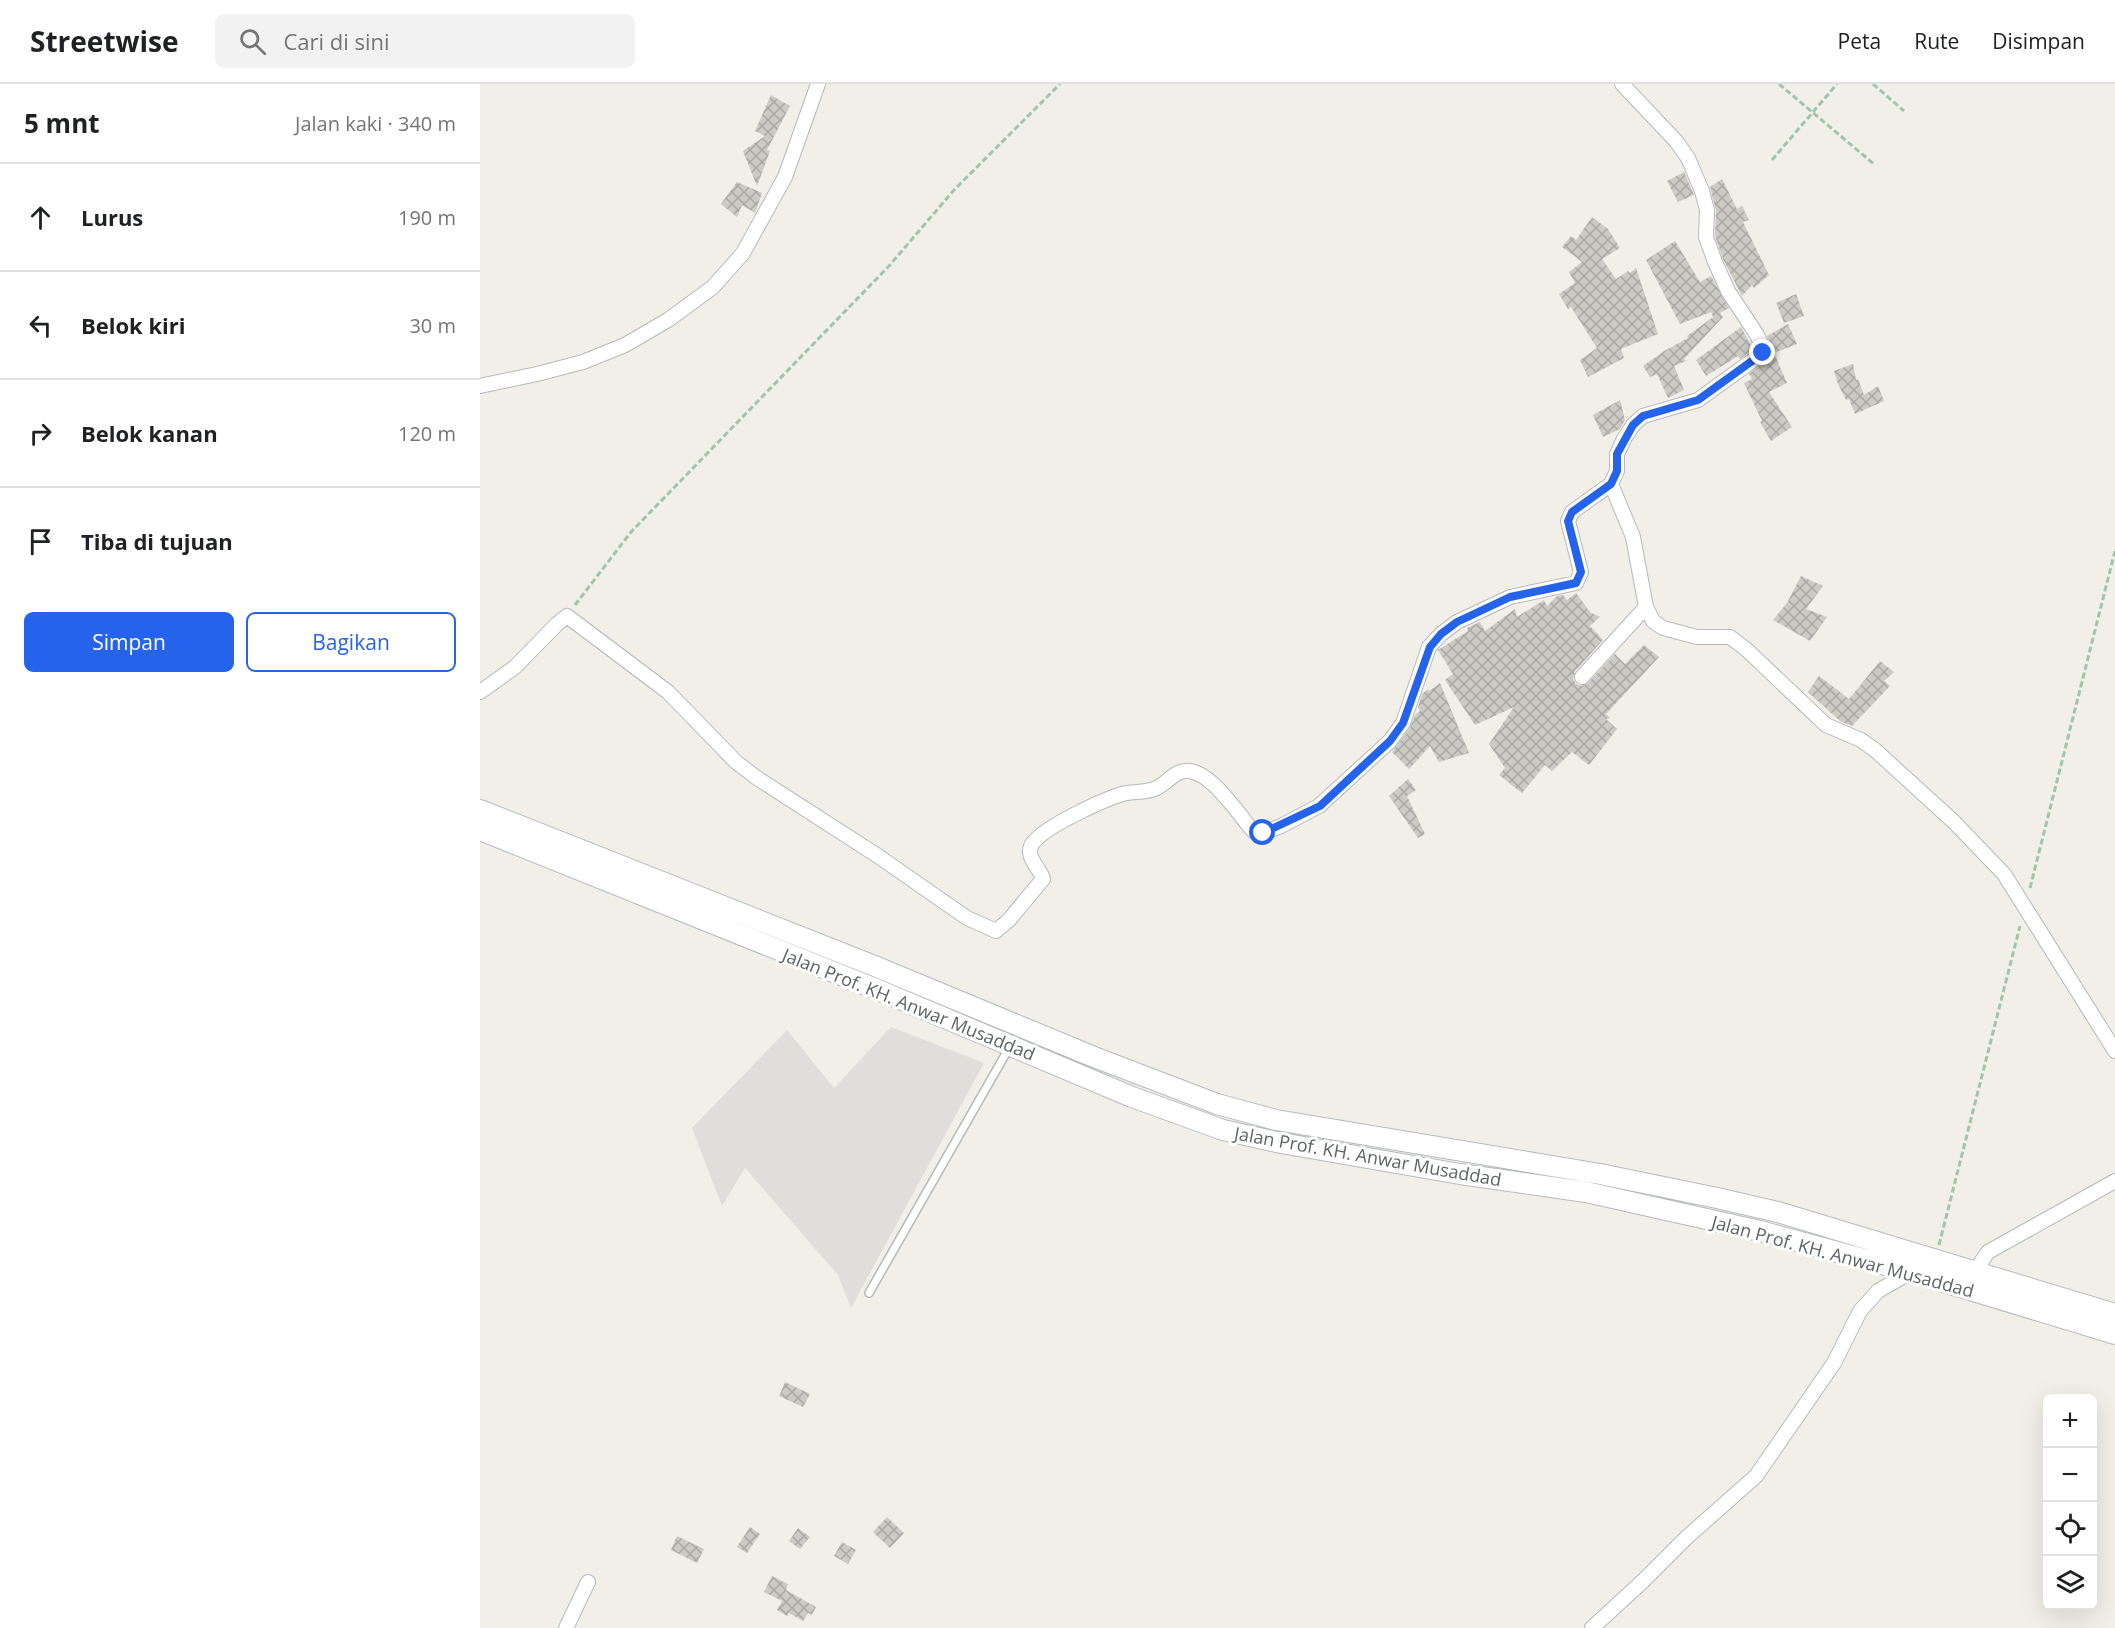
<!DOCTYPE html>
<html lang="id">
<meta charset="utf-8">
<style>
body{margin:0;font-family:"Open Sans",sans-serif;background:#f2f2f2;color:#202124}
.controls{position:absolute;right:18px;bottom:18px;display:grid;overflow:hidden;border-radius:9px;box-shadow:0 6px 24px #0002}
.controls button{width:54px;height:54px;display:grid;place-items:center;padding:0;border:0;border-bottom:2px solid #e0e0e0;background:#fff;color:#202124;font:30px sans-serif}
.stop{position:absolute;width:18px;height:18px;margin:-14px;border:4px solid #2563eb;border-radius:50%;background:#fff}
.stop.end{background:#2563eb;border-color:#fff;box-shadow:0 2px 6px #0008}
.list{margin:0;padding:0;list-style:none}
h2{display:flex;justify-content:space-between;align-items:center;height:78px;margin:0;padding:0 24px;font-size:26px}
h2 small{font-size:20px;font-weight:400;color:#757577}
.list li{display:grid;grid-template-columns:39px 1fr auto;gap:18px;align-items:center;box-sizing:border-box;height:108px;padding:0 24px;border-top:2px solid #e0e0e0}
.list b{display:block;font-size:22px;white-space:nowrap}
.list em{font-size:20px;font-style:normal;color:#757577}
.actions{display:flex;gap:12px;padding:18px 24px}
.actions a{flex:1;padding:14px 0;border:2px solid #2563eb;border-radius:9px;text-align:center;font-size:21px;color:#2563eb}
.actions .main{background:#2563eb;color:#fff}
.icon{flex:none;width:33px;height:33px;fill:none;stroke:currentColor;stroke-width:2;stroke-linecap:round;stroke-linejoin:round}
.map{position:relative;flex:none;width:1635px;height:1544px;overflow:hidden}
header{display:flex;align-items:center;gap:36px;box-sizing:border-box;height:84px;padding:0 30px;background:#fff;border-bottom:2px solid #e0e0e0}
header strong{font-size:28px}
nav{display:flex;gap:33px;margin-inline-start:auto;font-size:21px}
.search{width:420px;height:54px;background:#f2f2f2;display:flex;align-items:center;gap:15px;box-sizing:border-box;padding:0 21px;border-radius:9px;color:#757577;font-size:22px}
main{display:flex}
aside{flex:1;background:#fff}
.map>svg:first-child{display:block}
.industrial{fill:#e0deda}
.building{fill:url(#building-cross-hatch)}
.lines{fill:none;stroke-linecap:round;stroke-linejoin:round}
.lane-casing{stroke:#b5b8bc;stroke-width:10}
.street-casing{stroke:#b5b8bc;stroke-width:16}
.secondary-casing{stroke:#b6babf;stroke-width:22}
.path{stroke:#9cc7a9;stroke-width:3;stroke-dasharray:6 3;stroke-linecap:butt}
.lane{stroke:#fff;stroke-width:7}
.street{stroke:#fff;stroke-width:14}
.secondary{stroke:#fff;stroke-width:20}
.route{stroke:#2563eb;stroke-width:8}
.labels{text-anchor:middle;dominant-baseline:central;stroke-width:6;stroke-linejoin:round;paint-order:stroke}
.street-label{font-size:18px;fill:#5f6368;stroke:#fff}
</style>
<header>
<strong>Streetwise</strong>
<div class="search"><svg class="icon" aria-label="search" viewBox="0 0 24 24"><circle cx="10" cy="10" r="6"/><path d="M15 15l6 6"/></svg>Cari di sini</div>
<nav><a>Peta</a><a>Rute</a><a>Disimpan</a></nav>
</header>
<main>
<aside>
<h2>5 mnt<small>Jalan kaki · 340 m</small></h2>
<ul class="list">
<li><svg class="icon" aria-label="ahead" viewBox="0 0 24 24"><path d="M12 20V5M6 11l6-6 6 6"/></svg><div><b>Lurus</b></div><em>190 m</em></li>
<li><svg class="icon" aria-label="left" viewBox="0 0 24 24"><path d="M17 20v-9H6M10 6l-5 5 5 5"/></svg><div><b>Belok kiri</b></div><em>30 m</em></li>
<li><svg class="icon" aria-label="right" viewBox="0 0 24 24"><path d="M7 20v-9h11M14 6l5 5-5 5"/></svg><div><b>Belok kanan</b></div><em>120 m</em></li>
<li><svg class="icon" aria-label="arrive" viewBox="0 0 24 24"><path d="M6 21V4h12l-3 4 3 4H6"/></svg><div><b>Tiba di tujuan</b></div></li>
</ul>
<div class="actions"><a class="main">Simpan</a><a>Bagikan</a></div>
</aside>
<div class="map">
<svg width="1635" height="1544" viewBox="0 0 1635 1544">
<defs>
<pattern id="building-cross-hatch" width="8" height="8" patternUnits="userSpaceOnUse" patternTransform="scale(1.5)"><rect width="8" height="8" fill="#cccac5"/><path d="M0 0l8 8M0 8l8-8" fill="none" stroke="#a9a8a4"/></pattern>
</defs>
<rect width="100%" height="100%" fill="#f1efe8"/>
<!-- industrial -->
<path class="industrial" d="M411,943l93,36 -133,245 -13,-33 -93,-107 -23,38 -30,-78 95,-98 47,58z"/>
<!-- building -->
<path class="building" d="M291,11l19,11 -23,44 3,1 -13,35 -14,-35 22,-15 -10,-5z
M1204,88l10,23 -16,7 -11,-21z
M1242,95l15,30 5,-3 7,14 -6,2 26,53 -15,13 -2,-3 -10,11 -19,-37 -8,-23 1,-26 -6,-23z
M257,98l25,11 -7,20 -13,-8 -5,12 -16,-13z
M1112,133l16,12 12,19 -18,11 14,20 12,-8 2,2 6,-5 22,66 -37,15 3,9 -36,19 -8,-17 17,-12 -26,-41 -3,2 -9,-15 16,-11 -6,-11 13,-10 -20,-15 9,-11 5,4z
M1195,157l25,41 11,-6 18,32 -9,5 3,4 -39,42 2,2 -12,5 10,24 -16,8 -11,-24 -7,3 -7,-11 21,-15 24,-13 -1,-2 29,-21 -3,2 -2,-5 -31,12 -34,-64z
M1316,210l8,22 -20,7 -8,-20z
M1308,240l9,20 -23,9 13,30 -18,9 23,35 -21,14 -11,-19 2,-1 -18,-38 8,-4 -3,-5 22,-17v-12l-4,-9z
M1261,243l12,22 -13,10 -2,-3 -32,20 -10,-16z
M1373,280l3,16 2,-1 6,16 14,-9 6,15 -29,13 -6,-15 -3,1 -8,-16 -4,-13z
M1140,316l5,20 -5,9 -17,8 -10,-22z
M1321,492l22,10 -17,23 21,8 -17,24 -37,-21 14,-17z
M1096,509l14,19 10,5 -10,9 13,14 -28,31 -2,8 3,5 5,2 7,-3 27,-29 10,10 19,-19 15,12 -53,57 4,4 -4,1 11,10 -28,36 -17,-13 -20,19 -7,-6 -23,28 -23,-18 6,-7 -16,-24 25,-37 -39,18 -30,-45 8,-6 -15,-24 30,-19 -1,-3 13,-6 5,9 30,-22 2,8 27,-17 3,6 10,-10 6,-1 4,5z
M1400,577l14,11 -10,9 6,5 -38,40 -12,-5 -32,-29 11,-16 30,23z
M960,599l29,70 -30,9 -9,-16 -21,23 -17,-17 18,-24 5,-13 5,-4 -2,-3 4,-14 6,-5 1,2z
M928,695l8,11 -9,6 18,38 -7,4 -29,-42z
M305,1298l25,12 -7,13 -24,-11z
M407,1433l17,16 -14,15 -17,-16z
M270,1443l10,7 -13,19 -10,-6z
M318,1444l12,9 -10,12 -11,-8z
M197,1452l27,13 -7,14 -26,-13z
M362,1458l14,8 -8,14 -14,-8z
M292,1492l16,8 -2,6 30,17 -4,8 -4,-2 -5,8 -14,-8 -2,3 -10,-6 5,-9 -18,-9z"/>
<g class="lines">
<!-- lane casing -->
<g class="lane-casing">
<path id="lane" d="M389,1209l140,-245"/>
</g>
<!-- street casing -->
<g class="street-casing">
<path id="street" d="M0,302l57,-12 46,-12 42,-17 43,-25 45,-33 30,-34 42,-76 33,-93
M1131,400l6,-13v-17l7,-15 9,-14 10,-9 55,-16 65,-47 -1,-7 -5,-11 -29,-44 -13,-29 -9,-25 1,-27 -5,-19 -14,-33 -12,-17 -54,-57
M1102,593l64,-70
M0,608l35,-25 42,-43 10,-8 101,76 68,70 21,16 121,78 89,62 29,13 13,-11 34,-41c-3,-11 -17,-21 -12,-33 9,-18 72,-46 91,-52 11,-3 22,-1 32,-5 13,-4 20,-20 36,-18 19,3 37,28 48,41 6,7 11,16 18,21h7l18,-7 38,-20 71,-65 13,-18 26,-76 12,-13 16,-12 53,-25 66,-14 5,-11 -13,-51 4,-9 39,-28 22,53 13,70 7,14 10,7 34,9h33l17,13 79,75 35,15 14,10 79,72 50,52 111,177
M1495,1187l13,-19 127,-71
M86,1544l22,-46
M1112,1544l50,-46 44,-44 70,-62 78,-113 26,-52 18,-20 33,-19 1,-3"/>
</g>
<!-- secondary casing -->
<g class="secondary-casing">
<path id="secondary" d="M0,726l397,157 217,90 123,47 59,16 324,54 117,24 61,14 337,102
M0,746l396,159 256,108 91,33 58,13 179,31 126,18 174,39 151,41 204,62"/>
</g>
<!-- path -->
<path class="path" d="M1299,0l96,81
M1393,0l31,27
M1292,76l65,-76
M95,521l56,-73 258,-266 65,-76 106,-106
M1550,804l85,-337
M1459,1161l81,-319"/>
<!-- lane -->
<use href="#lane" class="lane"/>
<!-- street -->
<use href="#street" class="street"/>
<!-- secondary -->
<use href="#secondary" class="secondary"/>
</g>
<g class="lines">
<!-- route -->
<path class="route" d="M783,749l57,-27 70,-65 13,-18 27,-76 11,-13 16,-12 53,-25 66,-14 5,-11 -13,-51 4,-9 39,-28 6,-13v-17l16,-29 10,-9 55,-16 65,-47"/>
</g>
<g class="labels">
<!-- street labels -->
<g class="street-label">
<text transform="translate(429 920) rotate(22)">Jalan Prof. KH. Anwar Musaddad</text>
<text transform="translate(888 1072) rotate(10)">Jalan Prof. KH. Anwar Musaddad</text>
<text transform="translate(1363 1172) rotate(15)">Jalan Prof. KH. Anwar Musaddad</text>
</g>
</g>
</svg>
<div class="controls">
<button>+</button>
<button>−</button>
<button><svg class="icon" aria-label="locate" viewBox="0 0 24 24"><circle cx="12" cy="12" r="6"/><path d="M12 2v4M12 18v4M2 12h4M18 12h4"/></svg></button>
<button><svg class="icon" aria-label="layers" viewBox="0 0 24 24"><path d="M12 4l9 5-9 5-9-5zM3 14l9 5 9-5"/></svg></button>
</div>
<div class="stop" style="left:783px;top:749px"></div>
<div class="stop end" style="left:1283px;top:269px"></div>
</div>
</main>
